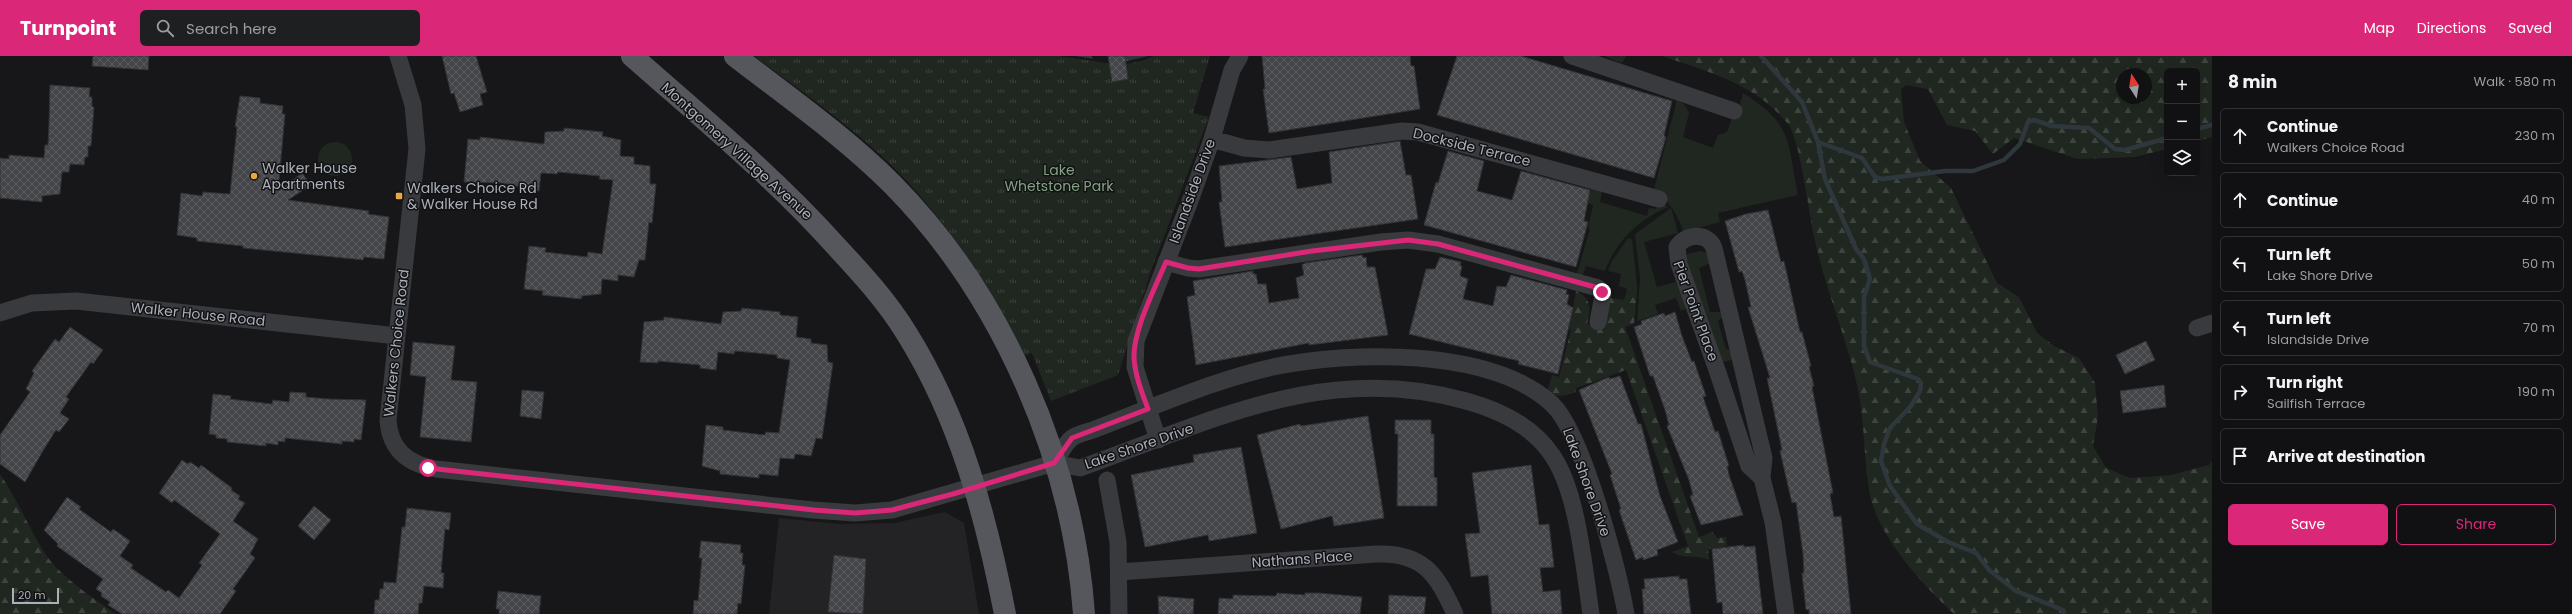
<!DOCTYPE html>
<meta charset="utf-8">
<style>
body{margin:0;font-family:Poppins,sans-serif;background:#1e1f21;color:#f1f3f6}
.controls{position:absolute;right:12px;top:12px;display:grid;overflow:hidden;border-radius:6px;box-shadow:0 4px 16px #0002}
.controls button{width:36px;height:36px;display:grid;place-items:center;padding:0;border:0;border-bottom:1px solid #303133;background:#111113;color:#f1f3f6;font:20px sans-serif}
.compass{position:absolute;left:2116px;top:12px;width:36px;height:36px;border-radius:50%;background:#111113;box-shadow:0 4px 16px #0002;rotate:348deg}
.scale{position:absolute;left:12px;bottom:10px;width:47px;box-sizing:border-box;padding-left:4px;border:2px solid #aaafb8;border-top:0;font-size:11px;line-height:14px;white-space:nowrap;color:#aaafb8;-webkit-text-stroke:3px #121214;paint-order:stroke}
.stop{position:absolute;width:12px;height:12px;margin:-9px;border:3px solid #db2777;border-radius:50%;background:#fff}
.stop.end{background:#db2777;border-color:#fff;box-shadow:0 1px 4px #0008}
.list{margin:0;padding:0;list-style:none}
h2{display:flex;justify-content:space-between;align-items:center;height:52px;margin:0;padding:0 16px;font-size:17px}
h2 small{font-size:13px;font-weight:400;color:#9c9da0}
.list li{display:grid;grid-template-columns:26px 1fr auto;gap:12px;align-items:center;box-sizing:border-box;height:56px;margin:0 8px 8px;padding:0 8px;border:1px solid #303133;border-radius:6px}
.list b{display:block;font-size:15px;white-space:nowrap}
.list p{margin:0;font-size:13px;white-space:nowrap;color:#9c9da0}
.list em{font-size:13px;font-style:normal;color:#9c9da0}
.actions{display:flex;gap:8px;padding:12px 16px}
.actions a{flex:1;padding:9px 0;border:1px solid #db2777;border-radius:6px;text-align:center;font-size:14px;color:#db2777}
.actions .main{background:#db2777;color:#fff}
.icon{flex:none;width:22px;height:22px;fill:none;stroke:currentColor;stroke-width:2;stroke-linecap:round;stroke-linejoin:round}
.map{position:relative;flex:none;width:2212px;height:558px;overflow:hidden}
header{display:flex;align-items:center;gap:24px;box-sizing:border-box;height:56px;padding:0 20px;background:#db2777;color:#fff}
header strong{font-size:19px}
nav{display:flex;gap:22px;margin-inline-start:auto;font-size:14px}
.search{width:280px;height:36px;background:#1e1f21;display:flex;align-items:center;gap:10px;box-sizing:border-box;padding:0 14px;border-radius:6px;color:#9c9da0;font-size:15px}
main{display:flex}
aside{flex:1;background:#111113}
.map>svg:first-child{display:block}
.built{fill:#232326}
.grass{fill:#202720}
.forest{fill:url(#forest-firs);fill-rule:evenodd}
.park{fill:url(#park-tufts)}
.water{fill:url(#water-waves)}
.pier{fill:#171719}
.lines{fill:none;stroke-linecap:round;stroke-linejoin:round}
.stream{stroke:#2e373c;stroke-width:4.5}
.building{fill:url(#building-cross-hatch);stroke:#313235}
.minor{stroke:#393a3e;stroke-width:17}
.major{stroke:#55575d;stroke-width:22}
.route{stroke:#db2777;stroke-width:5}
.poi-dot{fill:#e7a741;stroke:#121214;stroke-width:1.5}
.labels{text-anchor:middle;dominant-baseline:central;stroke-width:3;stroke-linejoin:round;paint-order:stroke}
.street-label{font-size:14px;fill:#aaafb8;stroke:#121214}
.poi-label{font-size:14px;fill:#aaafb8;stroke:#121214;text-anchor:start}
.park-label{font-size:14px;fill:#83a283;stroke:#121214}
</style>
<header>
<strong>Turnpoint</strong>
<div class="search"><svg class="icon" aria-label="search" viewBox="0 0 24 24"><circle cx="10" cy="10" r="6"/><path d="M15 15l6 6"/></svg>Search here</div>
<nav><a>Map</a><a>Directions</a><a>Saved</a></nav>
</header>
<main>
<div class="map">
<svg width="2212" height="558" viewBox="0 0 2212 558">
<defs>
<pattern id="forest-firs" width="22" height="20" patternUnits="userSpaceOnUse"><rect width="22" height="20" fill="#202720"/><path d="M5 1l3.5 6h-7zM16 11l3.5 6h-7z" fill="#3e443e"/></pattern>
<pattern id="park-tufts" width="24" height="20" patternUnits="userSpaceOnUse"><rect width="24" height="20" fill="#202720"/><path d="M3 7l-1-3M5 7V3M7 7l1-3M15 17l-1-3M17 17v-4M19 17l1-3" fill="none" stroke="#3e443e"/></pattern>
<pattern id="water-waves" width="16" height="10" patternUnits="userSpaceOnUse"><rect width="16" height="10" fill="#2e373c"/><path d="M0 5q4-4 8 0t8 0" fill="none" stroke="#4a5156"/></pattern>
<pattern id="building-cross-hatch" width="8" height="8" patternUnits="userSpaceOnUse"><rect width="8" height="8" fill="#444549"/><path d="M0 0l8 8M0 8l8-8" fill="none" stroke="#5c5d61"/></pattern>
</defs>
<rect width="100%" height="100%" fill="#171719"/>
<!-- built -->
<path class="built" d="M945,456l19,11 15,91h-210l10,-96 61,6 54,-1z"/>
<!-- grass -->
<path class="grass" d="M1743,37c51,32 44,49 55,102l-80,18 2,9 -37,10c-3,-17 -15,-27 -22,-41l-7,-2 23,-89 8,5 4,8 -6,24 30,11 5,-13 9,-3 5,-14 4,1z
M318 103a17 17 0 1 1 34 0a17 17 0 1 1-34 0Z
M1592,131l10,4 -2,11 47,14 2,-8 7,1 3,-10 9,8c-29,12 -52,34 -63,64l-19,-5 -3,9 -7,1 14,-47 -2,-1 5,-23 -6,-2z
M1671,152l7,25 -34,9 13,45 19,-5 13,26 -8,3 -5,-13 -21,7 3,9 -21,7 3,-43 -5,-44z
M1628,182l4,1 5,45v7l-11,3 1,-5 -8,-3 2,-12 -13,-3 4,-10z
M1700,195l8,2 3,10 -12,5 11,44h13v4l-5,5 8,28 6,2 1,5 -2,4 -7,2 -5,-2 -36,-100 5,-6z"/>
<!-- forest -->
<path class="forest" d="M1662,0h550v81l-15,4v-70h-30v78l-32,8 -57,2 -64,-21 -21,16 -18,-23 -28,-6 -19,-36 -22,-4 -5,4 3,33 16,39 31,27 46,95 22,14 18,36 17,13 25,12 16,25 3,34 -5,29 13,22 24,10 41,-3 38,-10 3,-4v153h-258c-32,-30 -78,-79 -85,-124 -6,-38 -4,-77 -14,-114 -12,-47 -31,-92 -41,-140 -5,-22 -14,-97 -26,-112 -32,-40 -79,-52 -126,-68zM2122,18h24v24h-24z
M1576,235c16,8 15,17 11,33l12,3 12,-29 13,2 2,-6 11,-3 -3,33 -9,3 74,210 14,-5 4,6 9,-1 1,9 -19,3 1,11c-14,-6 -23,0 -37,-8l16,-6 -62,-176 -50,18v4c-11,4 -18,6 -29,0l5,-17 7,2 12,-47 -2,-1z
M0,418c17,25 28,52 44,78 14,23 49,46 72,62h-116z"/>
<!-- park -->
<path class="park" d="M754,0h304l64,9 23,-5 8,-4h57l-17,57 16,4 -58,154 -33,104 -67,26 -19,-48 -8,3c-36,-70 -79,-140 -137,-195 -42,-39 -88,-72 -133,-105z
M1604,0h22l-4,7z"/>
<!-- water -->
<path class="water" d="M1076,0h72l-29,7z"/>
<!-- pier -->
<path class="pier" d="M1092,0h16l1,7 -16,-2z"/>
<g class="lines">
<!-- stream -->
<path class="stream" d="M1761,0l41,46 16,40 7,37 31,70 8,10 6,20 -6,18v49l6,16 48,17 3,4 -1,8 -9,15 -21,22 -6,16 -3,17 9,25 27,38 31,18 28,11 13,17 27,21 47,19 1,4
M2197,73l15,-4
M1818,86l44,16 13,19 7,2 63,-8h28l31,-11 16,-16 8,-22 6,-2 18,6 37,2 26,21 10,1 42,-12"/>
</g>
<!-- building -->
<path class="building" d="M93,0h56l-1,14 -56,-4z
M442,0h34l11,36 -7,2 3,11 -23,7 -6,-19 -3,1z
M1108,0h17l3,23 -16,3z
M1262,0h148l1,10h3l6,43 -151,24 -6,-44h2z
M1457,0h64l151,45 -8,35 2,1 -12,41 -217,-63z
M50,29l40,3 -1,9h3v10h2l-3,39h-3v11h-3l-1,8 -14,-1 -1,8h-7l-2,22 -18,2v6l-42,-4v-40l9,1v-4l35,3 1,-13h3l1,-21z
M240,40l20,2v5l23,3 -1,8h3l-7,77 24,-18 9,12 -23,15 81,11 -1,3 21,3 -5,42 -20,-2 -1,3 -9,-1 -111,-11v-2l-46,-5v-3l-20,-3 4,-42 21,3 1,-4 27,2 7,-67h-2z
M564,72l39,4 -1,4 19,4 -1,16 14,1v7l16,2v18h6l-4,39 -3,-1 -4,38h-6l-5,17 -16,-2v6l-16,-2 -1,15 -19,2 -1,3 -39,-4 1,-4 -19,-2 5,-43 17,2 -1,4 42,5 1,-5 14,2 11,-74 -14,-1 1,-3 -42,-4 -1,2 -16,-1 -2,18 -37,-8 -38,-1 4,-43 12,1v-3l64,7 1,-12 19,-1z
M1400,85l6,34h5l7,44 -193,28 -6,-45h3l-3,-36 72,-9 6,32 35,-6 -3,-31z
M1448,95l36,10 -7,30 35,9 9,-29 69,19 -6,31 4,1 -12,45 -152,-42 12,-43 2,1z
M1768,154l13,52 3,-1 16,71h2l9,34 -2,1 5,19 -2,1 21,106 -3,1 4,23 7,-1 10,98h-42v-5l-3,1 -4,-37h2l-1,-19 -7,-52 -4,1 -12,-52 2,-1 -15,-72h3l-22,-71h3l-6,-27 -3,-9 -3,1 -14,-51 21,-7z
M1362,199l1,3 3,-1 1,10h8l13,68 -79,10v-2l-113,22 -9,-68 8,-2 -2,-14 60,-10v3h3l2,10h8l3,19 30,-5 -3,-20 8,-3 -2,-10 3,-2z
M1440,201l21,5 -1,4h2l-2,10 8,3 -5,20 30,7 4,-20 9,1 5,-12 56,15 -1,4 3,1 -2,9 6,4 -15,66 -40,-10 1,-3 -110,-27 17,-65h9z
M742,252l38,4v3l18,2 -2,20 15,2v4l16,2 1,17 5,1 -11,76 -6,-1 -5,18 -16,-2 -1,5 -14,-1 -2,18 -19,-2v4l-39,-4v-3l-18,-5 4,-41 17,2v3l42,5 1,-3 13,1 11,-73 -13,-2v-3l-42,-4 -1,3 -16,-2 -2,18 -16,-2v-3l-42,-4v2l-18,-1 4,-40 20,-2v-3l57,7 2,-12 18,-1z
M1675,256l7,24 10,26 2,-1 12,35 -3,1 7,20 5,15 3,-1 11,35h-2l2,9 14,40 -42,10 -11,-29 3,-1 -4,-15 -22,-54 2,-1 -4,-15 -12,-34h-3l-16,-49 8,-3 -1,-3 23,-8 1,3z
M70,271l33,23 -10,14 -2,-2 -25,35 3,2 -9,14 9,6 -10,13 -3,-2 -12,19 -19,33 -25,-18v-29l30,-43 -4,-3 8,-16 -2,-2 23,-32 4,3z
M2146,285l9,19 -30,14 -9,-19z
M413,286l42,4 -4,34 26,2 -6,60 -51,-5 6,-60 -16,-2z
M1620,320l18,48h3l19,72 18,46 -21,8 1,5 -15,5v-3l-7,3 -17,-50 2,-1 -11,-34 2,-1 -33,-84 30,-13 1,2z
M2164,329l2,22 -43,6 -3,-22z
M522,334l22,2 -3,27 -21,-3z
M290,336l16,1v4l22,2 38,1 -5,40 -7,-1v3l-12,-1v3l-57,-6v4l-7,-1v4l-12,-2v3l-39,-4v-3l-11,-1v-3l-7,-1 4,-40 18,2 -1,3 42,5 1,-4 16,2z
M1368,360l16,102 -50,8 -2,-10 -51,13 -24,-94 43,-11 1,2z
M1395,364h36v14h3v43l3,1v28h-40l1,-72h-3z
M1241,391l16,86 -48,8 -1,-6 -63,12 -14,-72 63,-13 -1,-7z
M182,404l6,4 2,-2 9,6 2,-3 31,23 -1,2 9,6 -2,3 7,4 -12,18 25,18 -8,15 5,4 -22,31 3,2 -16,23h-98l-14,-9 2,-3 -9,-6 1,-3 -6,-4 7,-10 -46,-33 1,-2 -14,-14 23,-33 14,10 -2,2 18,13 14,10 2,-3 17,12 -10,15 13,9 -2,3 35,24 2,-2 11,8 23,-33 -3,-2 21,-29 -46,-34 -2,3 -13,-10z
M1531,409l8,60 10,-1 5,43 -14,1 3,24 17,-2 2,24h-70l-4,-39 -17,2 -6,-43 15,-1 -8,-60z
M314,450l17,14 -17,20 -16,-14z
M407,452l44,5 -2,17 -4,-1 -2,21 -2,23h3l-1,15 -19,-2 -2,17h-3l-1,11h-44l1,-14h4l1,-11h3l1,-7 12,1 6,-56h3z
M701,485l40,4 -1,8h3l-1,12h3l-4,39 -3,-1 -1,11h-44l1,-14 4,1 4,-43h-3z
M1744,489v2l11,-1 8,68h-40l-1,-12 -5,1 -5,-54z
M834,499l32,4 -3,55 -35,-2z
M1679,520v3h8l4,35h-47l-2,-25h3l-1,-10z
M498,535l43,5 -2,18h-40v-5h-3z
M1277,537l28,2v-2h14l43,4 -2,17h-142l1,-16 14,1v-4l43,1z
M1389,539l37,2 -2,17h-36z
M1158,540l36,3 -1,15h-34z"/>
<g class="lines">
<!-- minor -->
<path class="minor" d="M398,0l15,49 4,44 -29,271c2,30 20,44 48,49l377,41 42,3 37,-3 162,-47 26,5c130,-46 245,-107 386,-67 33,9 66,24 86,54 26,37 32,114 39,159
M1572,0l162,55
M1212,83l32,9 25,2 133,-19 16,1 241,67
M1166,206l22,6 11,1 182,-27 27,-2 30,4 160,44 5,7 -5,27
M0,257l32,-10 44,-2 321,35
M2197,272l15,-5
M1158,384l-23,-73 1,-26 54,-140 22,-62 20,-69 8,-14
M1054,407c5,-7 11,-20 18,-25 5,-4 15,-6 21,-8 20,-8 41,-16 61,-24 39,-15 78,-30 119,-39 77,-16 217,-20 279,37 31,29 66,165 74,210
M1762,422l-13,-12 -32,-96 -38,-106 -2,-17c9,-14 31,-15 37,1l50,210 -2,20 11,44 13,92
M1107,424l11,62 1,72
M1119,516l257,-18c48,-2 61,21 79,60"/>
<!-- major -->
<path class="major" d="M632,0c69,61 141,120 203,189 26,28 52,56 72,89 53,85 79,182 98,280
M735,0c53,41 109,80 157,128 110,111 181,275 192,430"/>
</g>
<g class="lines">
<!-- route -->
<path class="route" d="M428,412l386,42 41,3 37,-3 61,-16 101,-31 18,-25 76,-29c-6,-16 -13,-34 -14,-51 -1,-28 21,-70 32,-96l22,6 11,1 113,-18 96,-11 30,4 157,43 7,5"/>
</g>
<!-- markers -->
<g class="poi-dot">
<circle cx="254" cy="120" r="4"/>
<rect x="395" y="136" width="8" height="8" rx="2"/>
</g>
<g class="labels">
<!-- street labels -->
<g class="street-label">
<text transform="translate(1472 91) rotate(14)">Dockside Terrace</text>
<text transform="translate(737 95) rotate(42)">Montgomery Village Avenue</text>
<text transform="translate(1192 135) rotate(-70)">Islandside Drive</text>
<text transform="translate(1696 255) rotate(70)">Pier Point Place</text>
<text transform="translate(198 258) rotate(6)">Walker House Road</text>
<text transform="translate(396 287) rotate(-84)">Walkers Choice Road</text>
<text transform="translate(1139 390) rotate(-19)">Lake Shore Drive</text>
<text transform="translate(1587 426) rotate(70)">Lake Shore Drive</text>
<text transform="translate(1302 503) rotate(-4)">Nathans Place</text>
</g>
<!-- poi labels -->
<g class="poi-label">
<text x="262" y="112">Walker House<tspan x="262" dy="16">Apartments</tspan></text>
<text x="407" y="132">Walkers Choice Rd<tspan x="407" dy="16">&amp; Walker House Rd</tspan></text>
</g>
<!-- park labels -->
<g class="park-label">
<text x="1059" y="114">Lake<tspan x="1059" dy="16">Whetstone Park</tspan></text>
</g>
</g>
</svg>
<div class="controls">
<button>+</button>
<button>−</button>
<button><svg class="icon" aria-label="layers" viewBox="0 0 24 24"><path d="M12 4l9 5-9 5-9-5zM3 14l9 5 9-5"/></svg></button>
</div>
<svg class="compass" viewBox="-18 -18 36 36"><path d="M0-13l5 13h-10z" fill="#e53935"/><path d="M0 13l5-13h-10z" fill="#9c9da0"/></svg>
<div class="scale">20 m</div>
<div class="stop" style="left:428px;top:412px"></div>
<div class="stop end" style="left:1602px;top:236px"></div>
</div>
<aside>
<h2>8 min<small>Walk · 580 m</small></h2>
<ul class="list">
<li><svg class="icon" aria-label="ahead" viewBox="0 0 24 24"><path d="M12 20V5M6 11l6-6 6 6"/></svg><div><b>Continue</b><p>Walkers Choice Road</p></div><em>230 m</em></li>
<li><svg class="icon" aria-label="ahead" viewBox="0 0 24 24"><path d="M12 20V5M6 11l6-6 6 6"/></svg><div><b>Continue</b></div><em>40 m</em></li>
<li><svg class="icon" aria-label="left" viewBox="0 0 24 24"><path d="M17 20v-9H6M10 6l-5 5 5 5"/></svg><div><b>Turn left</b><p>Lake Shore Drive</p></div><em>50 m</em></li>
<li><svg class="icon" aria-label="left" viewBox="0 0 24 24"><path d="M17 20v-9H6M10 6l-5 5 5 5"/></svg><div><b>Turn left</b><p>Islandside Drive</p></div><em>70 m</em></li>
<li><svg class="icon" aria-label="right" viewBox="0 0 24 24"><path d="M7 20v-9h11M14 6l5 5-5 5"/></svg><div><b>Turn right</b><p>Sailfish Terrace</p></div><em>190 m</em></li>
<li><svg class="icon" aria-label="arrive" viewBox="0 0 24 24"><path d="M6 21V4h12l-3 4 3 4H6"/></svg><div><b>Arrive at destination</b></div></li>
</ul>
<div class="actions"><a class="main">Save</a><a>Share</a></div>
</aside>
</main>
